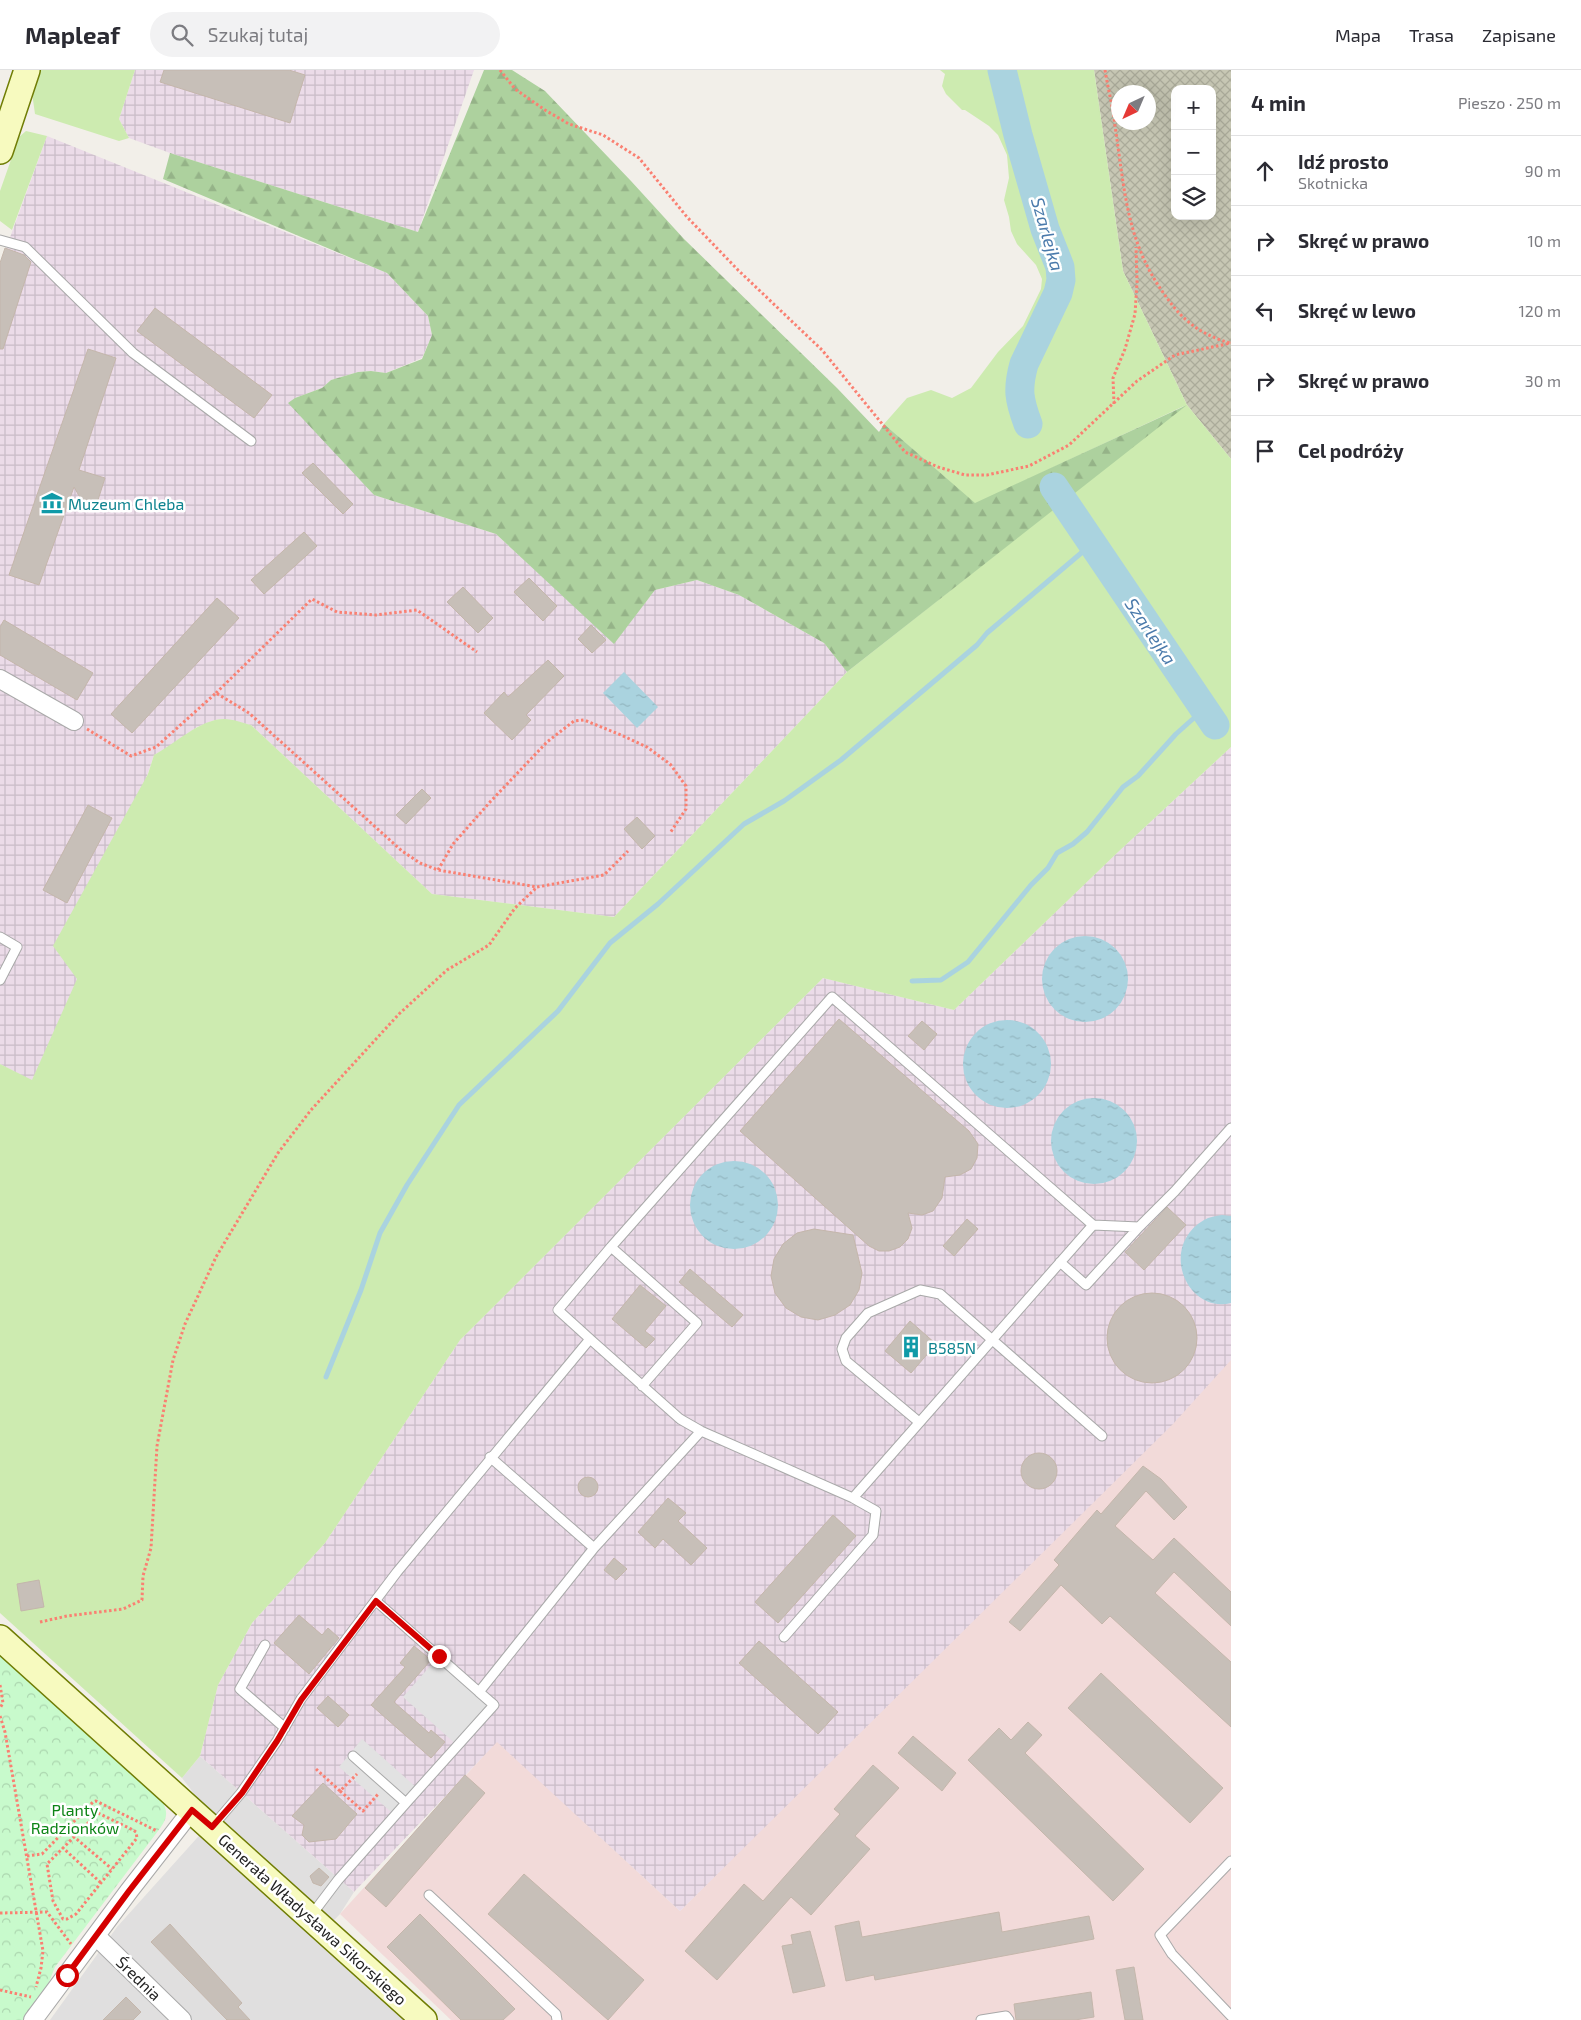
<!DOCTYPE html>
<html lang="pl">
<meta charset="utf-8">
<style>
body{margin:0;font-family:"Exo 2",sans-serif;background:#f2f2f3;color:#2b2b33}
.controls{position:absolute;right:15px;top:15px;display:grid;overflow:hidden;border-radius:10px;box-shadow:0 5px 20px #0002}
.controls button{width:45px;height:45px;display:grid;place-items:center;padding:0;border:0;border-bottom:1px solid #e1e1e2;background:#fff;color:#2b2b33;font:25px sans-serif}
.compass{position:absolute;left:1111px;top:15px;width:45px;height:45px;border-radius:50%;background:#fff;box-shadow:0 5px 20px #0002;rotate:224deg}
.stop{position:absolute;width:15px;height:15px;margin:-11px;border:4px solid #d40000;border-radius:50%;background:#fff}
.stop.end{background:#d40000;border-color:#fff;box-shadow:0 1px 5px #0008}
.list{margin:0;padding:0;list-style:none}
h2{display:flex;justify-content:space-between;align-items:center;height:65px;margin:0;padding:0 20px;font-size:21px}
h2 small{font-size:16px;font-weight:400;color:#7c7c81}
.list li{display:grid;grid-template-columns:32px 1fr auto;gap:15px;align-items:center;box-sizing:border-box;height:70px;padding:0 20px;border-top:1px solid #e1e1e2}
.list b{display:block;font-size:19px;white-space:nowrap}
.list p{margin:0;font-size:16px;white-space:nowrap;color:#7c7c81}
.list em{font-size:16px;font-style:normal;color:#7c7c81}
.icon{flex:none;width:28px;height:28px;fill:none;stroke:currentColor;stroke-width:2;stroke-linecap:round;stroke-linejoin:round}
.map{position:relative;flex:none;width:1231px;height:1950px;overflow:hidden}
header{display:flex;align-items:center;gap:30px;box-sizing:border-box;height:70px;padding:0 25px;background:#fff;border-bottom:1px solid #e1e1e2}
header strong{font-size:24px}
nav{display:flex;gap:28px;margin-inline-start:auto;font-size:18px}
.search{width:350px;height:45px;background:#f2f2f3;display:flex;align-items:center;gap:12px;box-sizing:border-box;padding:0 18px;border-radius:28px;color:#7c7c81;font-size:19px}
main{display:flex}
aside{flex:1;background:#fff}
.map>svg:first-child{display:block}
.residential{fill:#e0dfdf}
.commercial{fill:#f2dad9}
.industrial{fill:url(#industrial-grid)}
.construction{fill:url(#construction-cross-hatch);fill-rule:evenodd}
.grass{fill:#cdebb0}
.forest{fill:url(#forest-firs)}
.park{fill:url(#park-crowns)}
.parking{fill:#e2e2e2}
.water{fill:url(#water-ripples)}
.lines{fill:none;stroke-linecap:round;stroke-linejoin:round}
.stream{stroke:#aad3df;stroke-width:5}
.river{stroke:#aad3df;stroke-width:29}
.building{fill:#c7bfb8;stroke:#c4b6ab}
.lane-casing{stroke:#a9a9a9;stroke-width:11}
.street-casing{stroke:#a9a9a9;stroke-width:20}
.secondary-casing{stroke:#707d05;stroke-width:28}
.path{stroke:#fa8072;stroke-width:3;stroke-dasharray:2.5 2.5;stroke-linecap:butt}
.lane{stroke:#fff;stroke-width:9}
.street{stroke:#fff;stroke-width:18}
.secondary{stroke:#f7fabf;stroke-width:25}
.route{stroke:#d40000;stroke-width:6}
.labels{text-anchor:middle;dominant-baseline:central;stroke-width:5;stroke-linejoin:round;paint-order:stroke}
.culture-label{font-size:16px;fill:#0d838f;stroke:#fff;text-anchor:start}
.park-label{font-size:16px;fill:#0c8416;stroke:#fff}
.street-label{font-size:16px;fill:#222;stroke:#fff}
.water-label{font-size:18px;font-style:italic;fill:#4a7aab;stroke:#fff}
</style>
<header>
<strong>Mapleaf</strong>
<div class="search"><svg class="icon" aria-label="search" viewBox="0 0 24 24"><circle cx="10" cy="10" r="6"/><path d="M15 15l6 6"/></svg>Szukaj tutaj</div>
<nav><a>Mapa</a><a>Trasa</a><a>Zapisane</a></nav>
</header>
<main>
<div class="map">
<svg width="1231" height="1950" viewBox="0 0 1231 1950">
<defs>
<pattern id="industrial-grid" width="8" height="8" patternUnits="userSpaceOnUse" patternTransform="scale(1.25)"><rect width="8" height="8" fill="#ebdbe8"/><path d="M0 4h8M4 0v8" fill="none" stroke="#c9bcc7"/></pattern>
<pattern id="construction-cross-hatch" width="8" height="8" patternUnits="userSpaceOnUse" patternTransform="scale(1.25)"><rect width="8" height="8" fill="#c7c7b4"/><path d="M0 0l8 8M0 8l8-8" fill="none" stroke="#abab9a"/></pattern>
<pattern id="forest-firs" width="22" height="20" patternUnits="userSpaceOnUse" patternTransform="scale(1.25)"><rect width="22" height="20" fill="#add19e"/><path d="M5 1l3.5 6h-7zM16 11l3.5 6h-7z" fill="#95b388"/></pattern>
<pattern id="park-crowns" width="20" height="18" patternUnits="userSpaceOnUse" patternTransform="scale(1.25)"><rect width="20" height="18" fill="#c8facc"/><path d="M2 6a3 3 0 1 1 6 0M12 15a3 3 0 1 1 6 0" fill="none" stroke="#acd6af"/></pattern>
<pattern id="water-ripples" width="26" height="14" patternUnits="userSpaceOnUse" patternTransform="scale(1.25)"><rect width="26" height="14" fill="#aad3df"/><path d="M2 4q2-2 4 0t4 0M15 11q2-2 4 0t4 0" fill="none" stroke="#92b5bf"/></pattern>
</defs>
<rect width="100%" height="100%" fill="#f2efe9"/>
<!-- residential -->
<path class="residential" d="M200,1686l154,136 -14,22 -24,25 93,81h-359l67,-93 97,-108 -32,-41z"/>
<!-- commercial -->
<path class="commercial" d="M1231,1287v663h-780l-111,-106 157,-173 183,170z"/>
<!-- industrial -->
<path class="industrial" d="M135,0h339l-56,162 -248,-79 -41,-15 -10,-19z
M47,66l340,137 41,43 4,19 -10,23 -36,15 -15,-2 -13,1 -27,8 -9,8 -27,10 79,97 122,39 118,109 41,-53 42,-10 42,15 85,48 23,29 -233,245 -182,-23 -181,-169 -27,-6 -9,1 -18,7 -26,19 -17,9 -76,224 -46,102 -32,-17v-799z
M1231,677v613l-58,64 -493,487 -183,-169 -143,150 -154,-136 18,-71 34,-62 73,-80 135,-203 363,-362 131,32 163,-157z"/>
<!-- construction -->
<path class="construction" d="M1094,0h137v389l-44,-54 -64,-134zM1175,19h37v127h-37zM1118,22h30v30h-30z"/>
<!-- grass -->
<path class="grass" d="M39,0h96l-16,49 10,19 -10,3 -84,-27 -3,-21z
M940,0h154l29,201 64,134 44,54v288l-114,106 -163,157 -131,-32 -363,362 -135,203 -73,80 -34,62 -18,71 -18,22 -182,-165v-549l32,16 45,-101 -24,-33 95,-172 6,-19c21,-11 46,-36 70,-36 9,0 19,4 27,6l181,169 182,23 233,-245 337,-266 -209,98 -91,-80 23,-26 24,-8 21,8 19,-10 27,-36 25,-26 18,-37 1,-10 -6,-14 -19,-21 -6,-13 -2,-14 -5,-17 5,-22 -2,-23 -9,-20 -9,-9 -24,-16h-3l-16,-16 -4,-8 3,-12z
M26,61l21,5 -35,94 -12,-9v-30l19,-54z"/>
<!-- forest -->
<path class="forest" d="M484,0h28l33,21 86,90 53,58 153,149 42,44 5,-8 91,79 212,-98 -340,267 -23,-29 -85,-48 -42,-15 -42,10 -41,54 -118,-110 -122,-39 -86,-92 7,-5 27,-10 9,-8 27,-8 13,-1 15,2 36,-14 10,-24 -4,-19 -41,-43 -224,-94 7,-26 248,79z"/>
<!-- park -->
<path class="park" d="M0,1579l168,152 -4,4c4,9 2,14 -3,22l-106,140 -8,20 -23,33h-24z"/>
<!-- parking -->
<path class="parking" d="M439,1586l55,49 -36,41 -55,-49z
M362,1669l56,50 -22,27 -57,-49z"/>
<!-- water -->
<path class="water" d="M624,602l34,35 -21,21 -34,-35z
M1042 909a43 43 0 1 1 86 0a43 43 0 1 1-86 0Z
M963 994a44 44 0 1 1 88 0a44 44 0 1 1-88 0Z
M1051 1071a43 43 0 1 1 86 0a43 43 0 1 1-86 0Z
M690 1135a44 44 0 1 1 88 0a44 44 0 1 1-88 0Z
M1222,1145l9,1v87c-44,11 -73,-56 -27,-83 5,-3 12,-4 18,-5z"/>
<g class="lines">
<!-- stream -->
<path class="stream" d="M912,911l29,-1 27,-18 63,-77 17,-17 9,-15 16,-9 14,-12 36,-45 15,-11 38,-42 28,-25
M326,1307l35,-87 19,-57 27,-48 52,-80 99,-94 52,-68 48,-39 86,-80 40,-23 57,-41 136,-115 10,-12 106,-90"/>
<!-- river -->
<path class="river" d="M1002,0l16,65 27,94 15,38 1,13 -3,13 -34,71c-7,25 -5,36 4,60
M1054,417l161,238"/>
</g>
<!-- building -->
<path class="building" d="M164,0h125l16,5 -15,48 -130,-41z
M5,178l19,7 7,7 -28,87h-3v-86z
M155,238l117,87 -18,23 -117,-87z
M88,279l28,9 -37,112 26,8 -7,22 -12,8 -12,-21 -35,98 -30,-10z
M313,393l40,41 -10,10 -41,-41z
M304,462l13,14 -53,48 -13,-14z
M529,508l28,28 -14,15 -29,-29z
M463,517l30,31 -15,15 -31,-31z
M217,528l22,20 -107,115 -21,-19z
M4,550l89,53 -16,27 -77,-45v-28z
M591,555l15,15 -14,13 -14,-14z
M548,590l16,16 -38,39 5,5 -19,20 -28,-27 20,-21 4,5z
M422,719l9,9 -25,26 -10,-9z
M88,735l24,13 -45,85 -24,-13z
M637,747l18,19 -13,13 -18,-20z
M839,949l130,112 9,13 -1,14 -6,11 -11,6 -15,2 -3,21 -9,13 -11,4 -14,-2 4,15 -4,11 -8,8 -11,4h-10l-10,-5 -129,-115z
M922,951l15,13 -13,16 -16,-14z
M1167,1137l19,18 -42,45 -19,-18z
M967,1149l11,10 -24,27 -11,-10z
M814,1159l39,6 9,38 -3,17 -9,15 -15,10 -17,5 -17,-3 -15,-9 -11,-15 -4,-17 3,-17 9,-15 14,-11z
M690,1199l53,46 -11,12 -53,-45z
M640,1215l26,21 -21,25 10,8 -9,9 -34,-29z
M1107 1268a45 45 0 1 1 90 0a45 45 0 1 1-90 0Z
M910,1251l26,23 -25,29 -26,-22z
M1021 1401a18 18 0 1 1 36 0a18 18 0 1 1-36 0Z
M1143,1396l18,13 26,28 -13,13 -28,-29 -31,35 38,34 21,-22 57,54v34l-57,-54 -19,21 76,69v65l-121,-111 -8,8 -41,-39 -41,46 -11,-9 50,-57 -5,-5 43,-50 4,4z
M578 1417a10 10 0 1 1 20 0a10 10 0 1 1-20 0Z
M668,1428l18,15 -8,8 29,27 -16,17 -28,-26 -8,9 -17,-16z
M833,1445l23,21 -78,87 -23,-21z
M614,1488l13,11 -11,11 -12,-10z
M39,1510l5,27 -23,4 -4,-27z
M299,1545l23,20 6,-7 11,10 -30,36 -35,-31z
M759,1571l79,71 -20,22 -79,-71z
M414,1576l17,14 -37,42 35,31 2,-3 14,12 -14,16 -60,-53 34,-38 -5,-4z
M1101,1603l122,115 -33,35 -122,-115z
M328,1626l21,19 -11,12 -21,-19z
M1028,1652l14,13 -17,18 119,116 -31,32 -145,-141 31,-32 12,12z
M913,1666l43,37 -14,18 -44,-38z
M873,1695l26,23 -44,48 15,13 -59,66 -20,-18 -74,83 -32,-29 59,-67 19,17 77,-87 -6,-5z
M465,1705l20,18 -99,114 -21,-19z
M323,1713l34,31 -21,25 -27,3 -7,-7 2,-10 -12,-9z
M319,1798l10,9 -8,9 -8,-3 -3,-7z
M524,1804l120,106 -36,40 -120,-106z
M999,1842l3,20 87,-16 5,23 -219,41 -1,-5 -28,6 -11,-55 24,-5 3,16z
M420,1844l95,95 -12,11h-42l-74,-73z
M170,1854l72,79 -4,4 12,13h-23l-76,-78z
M810,1861l15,55 -32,7 -11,-47 11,-2 -2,-9z
M1134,1897l9,53h-18l-9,-50z
M1091,1922l3,25 -19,3h-59l-2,-16z
M126,1927l15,15 -8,8h-30z"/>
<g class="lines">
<!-- lane casing -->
<g class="lane-casing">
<path id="lane" d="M0,170l25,7 108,106 118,88
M0,867l17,10 -17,33
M1093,1155l46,2 36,-36 56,-63
M611,1177l221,-250 261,228 -240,273
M1060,1192l26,23 53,-58
M590,1269l-32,-29 53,-63 86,76 -55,63
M919,1352l-73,-61 -4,-12 4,-11 22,-25 52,-23 20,4 162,142
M490,1387l104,91
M376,1531l103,91 115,-144 107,-117
M265,1575l-25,44 45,39
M353,1686l53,47 88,-98 -15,-13
M212,1757l29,-34 36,-52 24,-42 96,-127 193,-233 90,80 21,12 152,67 23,13 -3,24 -89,102
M1231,1791l-71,74 12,19 59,62
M429,1825l127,119 1,6
M310,1847l28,-37 68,-77
M981,1950l25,-4 3,4"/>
</g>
<!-- street casing -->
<g class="street-casing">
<path id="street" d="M0,609l74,42
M96,1866l86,84
M33,1950l96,-129 63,-81"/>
</g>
<!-- secondary casing -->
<g class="secondary-casing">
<path id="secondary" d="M0,81l27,-81
M0,1568l424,382"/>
</g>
<!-- path -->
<path class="path" d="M500,0l15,19 30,21 24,14 34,11 36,23 48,59 51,53 84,80 83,102 33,15 27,8h22l42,-9 40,-21 68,-64 38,-26 56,-12
M1105,0c3,19 8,37 10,56 10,65 11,117 52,172 17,24 35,37 63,45
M1114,334l-1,-26 12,-29 10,-35 2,-32 -1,-35
M216,623l96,-94 25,13 39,3 41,-5 60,42
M87,659l44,27 25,-9 60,-54 33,20 153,138 18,12 18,7 99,17 67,-12 24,-24
M438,800l15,-26 37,-42 57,-60 27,-21 10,-1 37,15 26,12 23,17 16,22v23l-16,24
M40,1552l27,-6 56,-7 19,-9 1,-24 8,-28 6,-102 16,-86 12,-36 31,-67 62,-104 33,-43 88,-96 48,-44 42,-25 26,-37 22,-21
M0,1615l3,18 -3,5
M0,1646l5,16 38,219 -2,17 -5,19
M316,1699l24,22 17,-17
M340,1721l23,20 16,-18
M98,1743l35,17 3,2 1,6 -61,76 -9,5h-4l-10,-18 -6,-37z
M73,1766l39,33
M62,1777l39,36
M27,1786l15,-2 51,-52 3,-1 61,30
M0,1843l47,-1 24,32
M0,1920l31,7"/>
<!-- lane -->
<use href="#lane" class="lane"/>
<!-- street -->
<use href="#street" class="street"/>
<!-- secondary -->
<use href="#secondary" class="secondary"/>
</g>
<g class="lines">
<!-- route -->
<path class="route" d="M67,1905l62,-84 63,-81 20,17 30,-34 35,-52 24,-41 75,-99 63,55"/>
</g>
<!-- icons -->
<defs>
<g id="museum-bare" transform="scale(1.725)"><path d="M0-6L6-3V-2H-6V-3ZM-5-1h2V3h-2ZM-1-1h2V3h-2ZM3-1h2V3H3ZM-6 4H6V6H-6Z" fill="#0f9aa8" stroke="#fff" stroke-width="2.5" paint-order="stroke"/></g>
<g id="building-bare" transform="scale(1.725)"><path d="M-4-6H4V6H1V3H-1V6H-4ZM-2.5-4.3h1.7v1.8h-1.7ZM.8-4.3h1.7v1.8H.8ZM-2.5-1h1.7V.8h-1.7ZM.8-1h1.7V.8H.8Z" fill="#0f9aa8" stroke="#fff" stroke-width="2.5" paint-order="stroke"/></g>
</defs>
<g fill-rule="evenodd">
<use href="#museum-bare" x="52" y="433"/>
<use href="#building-bare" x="911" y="1277"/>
</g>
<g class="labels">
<!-- culture labels -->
<g class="culture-label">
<text x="68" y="433">Muzeum Chleba</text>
<text x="928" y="1277">B585N</text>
</g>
<!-- park labels -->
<g class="park-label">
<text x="75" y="1739">Planty<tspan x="75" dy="18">Radzionków</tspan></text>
</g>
<!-- street labels -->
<g class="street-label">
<text transform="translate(313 1849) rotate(42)">Generała Władysława Sikorskiego</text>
<text transform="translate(139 1908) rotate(44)">Średnia</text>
</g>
<!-- water labels -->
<g class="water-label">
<text transform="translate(1048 164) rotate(74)">Szarlejka</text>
<text transform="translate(1151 561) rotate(56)">Szarlejka</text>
</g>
</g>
</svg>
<div class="controls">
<button>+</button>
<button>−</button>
<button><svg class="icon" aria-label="layers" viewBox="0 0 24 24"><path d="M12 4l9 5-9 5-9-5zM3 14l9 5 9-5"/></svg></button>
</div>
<svg class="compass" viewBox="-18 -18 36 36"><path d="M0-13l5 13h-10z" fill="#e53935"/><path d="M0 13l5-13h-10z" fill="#7c7c81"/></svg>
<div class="stop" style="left:67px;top:1905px"></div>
<div class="stop end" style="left:439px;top:1586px"></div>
</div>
<aside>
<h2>4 min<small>Pieszo · 250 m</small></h2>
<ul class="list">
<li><svg class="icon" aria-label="ahead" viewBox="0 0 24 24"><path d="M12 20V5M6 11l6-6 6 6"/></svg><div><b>Idź prosto</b><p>Skotnicka</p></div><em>90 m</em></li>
<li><svg class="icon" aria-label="right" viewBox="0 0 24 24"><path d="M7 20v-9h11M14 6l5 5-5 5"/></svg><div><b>Skręć w prawo</b></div><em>10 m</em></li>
<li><svg class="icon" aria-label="left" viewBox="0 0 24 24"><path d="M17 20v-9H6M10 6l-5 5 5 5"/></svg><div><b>Skręć w lewo</b></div><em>120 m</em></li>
<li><svg class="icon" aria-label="right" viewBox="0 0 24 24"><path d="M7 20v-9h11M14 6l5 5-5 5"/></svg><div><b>Skręć w prawo</b></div><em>30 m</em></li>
<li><svg class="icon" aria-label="arrive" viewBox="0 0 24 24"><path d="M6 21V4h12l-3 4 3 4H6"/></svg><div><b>Cel podróży</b></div></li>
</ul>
</aside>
</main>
